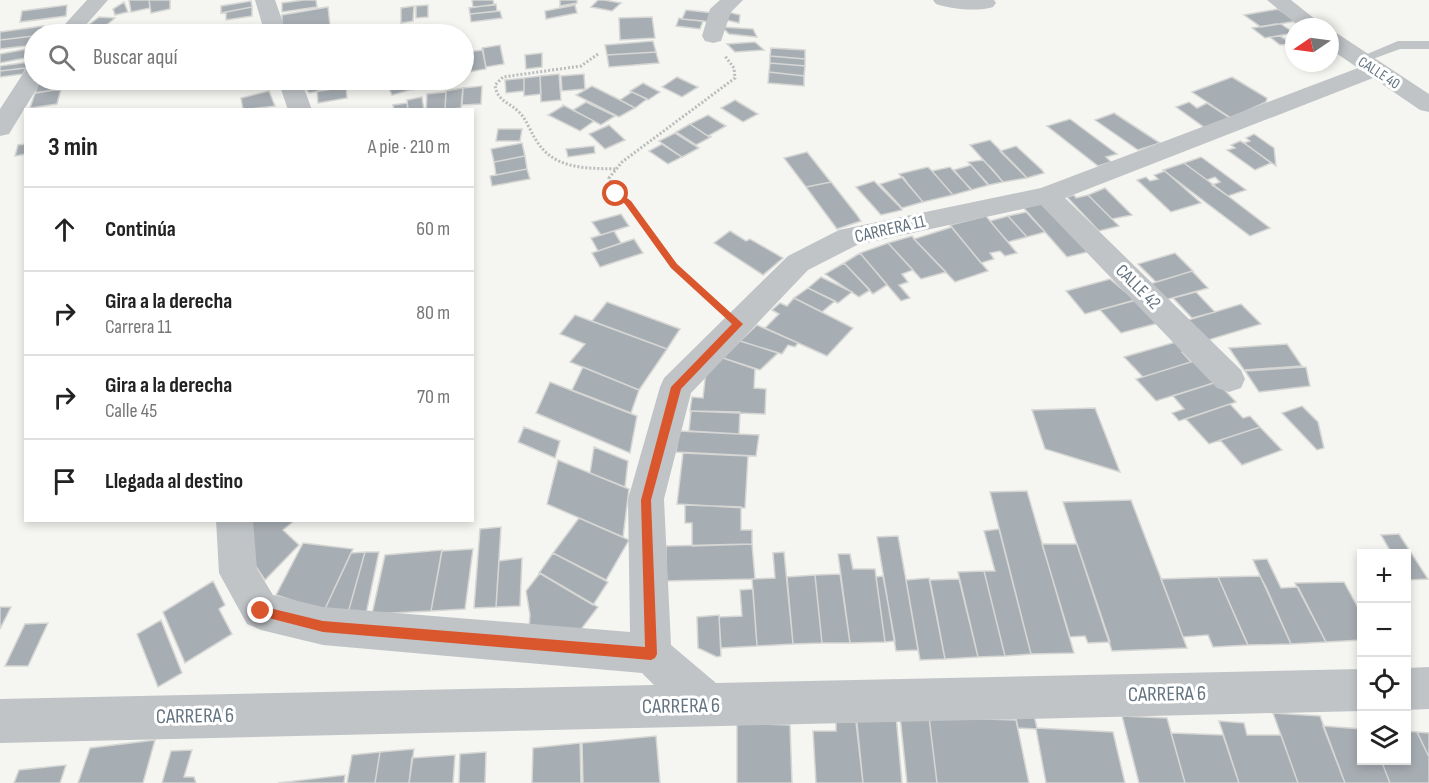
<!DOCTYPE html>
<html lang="es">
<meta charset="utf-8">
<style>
body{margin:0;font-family:"Sofia Sans Condensed",sans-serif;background:#f6f6f6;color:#222}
.controls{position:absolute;right:18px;bottom:18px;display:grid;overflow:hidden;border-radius:0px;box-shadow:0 3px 9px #0003}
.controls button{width:54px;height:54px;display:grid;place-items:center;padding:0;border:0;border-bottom:2px solid #e0e0e0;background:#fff;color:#222;font:30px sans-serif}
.compass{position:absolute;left:1285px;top:18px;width:54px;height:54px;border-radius:50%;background:#fff;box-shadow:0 3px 9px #0003;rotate:257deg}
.stop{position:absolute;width:18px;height:18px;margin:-14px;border:4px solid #da562c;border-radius:50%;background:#fff}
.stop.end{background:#da562c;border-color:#fff;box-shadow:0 2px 6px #0008}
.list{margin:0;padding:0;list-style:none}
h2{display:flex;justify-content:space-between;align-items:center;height:78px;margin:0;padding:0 24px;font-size:26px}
h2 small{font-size:20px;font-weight:400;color:#767676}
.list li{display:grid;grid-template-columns:39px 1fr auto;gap:18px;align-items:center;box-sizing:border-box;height:84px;padding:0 24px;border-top:2px solid #e0e0e0}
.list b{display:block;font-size:22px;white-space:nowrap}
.list p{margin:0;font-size:20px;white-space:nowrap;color:#767676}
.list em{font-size:20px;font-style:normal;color:#767676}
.icon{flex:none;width:33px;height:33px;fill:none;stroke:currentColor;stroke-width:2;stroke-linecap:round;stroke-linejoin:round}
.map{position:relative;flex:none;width:1429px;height:783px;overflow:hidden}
.search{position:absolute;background:#fff;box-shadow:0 3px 9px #0003;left:24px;top:24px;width:450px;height:66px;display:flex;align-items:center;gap:15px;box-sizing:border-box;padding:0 21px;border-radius:33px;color:#767676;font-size:22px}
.panel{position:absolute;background:#fff;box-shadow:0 3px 9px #0003;left:24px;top:108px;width:450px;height:414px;border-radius:0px}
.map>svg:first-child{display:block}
.building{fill:#a7aeb3;stroke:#d6d6d4;stroke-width:1.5}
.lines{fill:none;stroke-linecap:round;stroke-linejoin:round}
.path-far1{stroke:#babcbe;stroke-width:3;stroke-dasharray:2 2;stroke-linecap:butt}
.path{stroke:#babcbe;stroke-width:4;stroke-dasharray:3 3;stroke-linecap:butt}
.lane{fill:#c0c4c7;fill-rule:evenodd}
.street{fill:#c0c4c7;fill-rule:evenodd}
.route{fill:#da562c}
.labels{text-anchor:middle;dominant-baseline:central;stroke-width:6;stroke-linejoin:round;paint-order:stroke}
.far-street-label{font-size:15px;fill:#657481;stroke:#fff}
.street-label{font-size:18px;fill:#657481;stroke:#fff}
.near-street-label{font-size:21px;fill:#657481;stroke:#fff}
</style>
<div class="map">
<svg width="1429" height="783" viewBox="0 0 1429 783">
<rect width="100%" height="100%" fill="#f5f5f1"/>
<!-- building -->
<path class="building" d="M129,0h20l1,8 -19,4z
M149,0h21v9l-19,4z
M304,0h12l1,7 -35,5v-9z
M472,0h21l1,5 -21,2z
M560,0h17v3l-17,3z
M598,0h6l17,3 -9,8 -21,-4z
M251,1l1,6 -31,6v-7z
M124,2l4,10 -13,3 -2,-6z
M496,4l1,7 -27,3 -1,-6z
M67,5l-1,11 -46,6 2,-11z
M428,5v12l-12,1v-12z
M575,5l2,8 -31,6 -1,-8z
M414,6l-1,15 -12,2v-15z
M252,7v9l-26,4v-8z
M328,7l2,18 -48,8v-18z
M1278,9l19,12 -36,6 -17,-12z
M686,10l28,3 -3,9 -29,-3z
M500,11l2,7 -31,4 -1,-8z
M728,12l12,3 -1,8 -13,-3z
M99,17l16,1 -12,10 -16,-2z
M652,17l3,21 -35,2 -1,-22z
M679,18l3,1 21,2 -3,8 -24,-3z
M1276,24h5l13,9 -29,5 -13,-10z
M43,26l-4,8 -5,2 -34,4v-8z
M334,26l1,8h-53z
M722,27l31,2 4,8 -28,-3z
M34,36v9l-34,4v-9z
M1280,36l13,8 -13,1 -10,-8z
M653,41l3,11 -49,3 -2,-10z
M755,42l9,8 -29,2 -8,-8z
M500,45l4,19 -18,3 -4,-19z
M32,48l-2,9 -30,6v-9z
M771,48l34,2v9l-35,-3z
M483,50l3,19 -17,3 -3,-20z
M656,52l3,11 -50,4 -2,-12z
M542,53v14l-16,2 -1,-14z
M770,56l35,3v7l-35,-3z
M29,62l-3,6 -26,3v-5z
M770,63l35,3 -1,10 -35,-4z
M26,68l-3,6 -23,3v-6z
M769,72l35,4v10l-36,-3z
M559,74l2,26 -20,2 -1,-26z
M584,74l1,15 -23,2 -1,-15z
M540,76l1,18 -17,2v-18z
M677,77l21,10 -16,10 -20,-10z
M1232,77l35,21 -1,4 -35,16 -39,-26z
M524,78v13l-18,2 -1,-13z
M63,80l-2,9 -26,4 4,-12z
M298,80h26l8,9 -23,4z
M385,80h20l5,10 -18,5z
M407,80h30l2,2 -27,8z
M643,83l17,9 -12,8 -18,-9z
M346,86l1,12 -29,5 -1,-12z
M482,86l-1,18 -19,1 1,-17z
M592,86l28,14 15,8 -16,9 -43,-22z
M463,88l-2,20 -16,2 1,-19z
M61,89l-4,15 -27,4 5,-15z
M269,91l6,15 -32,4 -2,-12z
M446,92l-1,18h-19l1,-16z
M632,92l15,7 -12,9 -15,-8z
M422,97l2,13h-16l-1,-10z
M735,100l23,14 -15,8 -22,-14z
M586,102l29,14 -14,9 -28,-15z
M1189,102l8,6 10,-5 23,15 -22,12 -32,-23z
M407,103l1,7h-14l-1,-5z
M563,106v-1l31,16 -14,10 -32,-16z
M1114,113l46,30 -22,7 -43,-30z
M708,115l18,11 -18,10 -18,-12z
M1070,119l47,35 -11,3 5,5 -13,4 -51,-40z
M690,124l18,12 3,1 -15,8 -20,-13z
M609,125l16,15 -20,9 -16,-15z
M498,129h24l-2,12h-24z
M675,133l24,15 -17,9 -23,-16z
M1254,134l20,14 2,18 -32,-23 6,-2 -4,-3z
M990,140l24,24 13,14 -24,4 -33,-37z
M1240,141l4,2 27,20 -16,7 -28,-20 8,-2 -4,-3z
M522,143l3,13 -31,6 -3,-13z
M26,144v10l-11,2 3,-11z
M662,144l20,13 -14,7 -19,-13z
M594,146l1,7 -27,4 -2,-8z
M1016,146l26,24 2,3 -17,5 -27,-27z
M807,152l23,29 1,1 -25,5 -22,-29z
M525,156l2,13 -31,6 -2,-13z
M1201,157l3,2 42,31 -18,6 -16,-11 8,-3 -5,-5 -8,3 -23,-17z
M983,160l10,10 10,12 -14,3 -21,-23z
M1184,163l23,17 63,48 -20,8 -87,-66z
M971,165l17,20h1l-18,5 -17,-20z
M928,167l5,5 20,23 -30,7 -24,-28z
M950,167l21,22v1l-18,5 -21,-24z
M527,169l3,10 -38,7 -2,-10z
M1165,171l1,1 35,31 -30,9 -34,-32 9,-3 4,4 8,-2 -4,-4z
M903,177l5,7 15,18 -21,6 -22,-24z
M874,181l26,26 2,3 -21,5 -25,-28z
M831,182l26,33 4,6 -24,8 -31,-42z
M1105,188l27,27 -20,4 -24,-24z
M1074,195l2,3 12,-3 31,31 -20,5 -32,-34z
M1049,201l46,49 -28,7 -44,-50z
M1026,212l19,20 -18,5 -19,-21z
M621,214l8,12 -28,9 -9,-13z
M986,216l31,37 -12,3 -5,-5 -10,2 4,6 -13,4 -31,-38z
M1008,216l19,21 -19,5 -18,-21z
M952,227l1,2 35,42 -33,11 -41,-43z
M614,231l7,12 -23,8 -7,-13z
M730,231l16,10 4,-2 33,19 -20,17 -49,-32z
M912,236l3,4 31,32 -25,7 -33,-36z
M634,239l9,14 -43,14 -8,-14z
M888,243l25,27 -11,4 6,8 -9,3 11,13 -9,3 -41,-48z
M860,253l27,32 -14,9 -29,-31z
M1175,253l18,18 -37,11 -18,-18z
M844,263l25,26 1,1 -11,7 -34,-23z
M1192,271l16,17 -43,12 -15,-16z
M821,277l31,15 -14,11 -30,-15z
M1110,279l25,21 -50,14 -19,-23z
M808,288l27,13 -13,11 -28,-14z
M1196,292l19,20 -23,6 -19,-20z
M794,298l59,30 -26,28 -62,-28 14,-14 -7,-4 8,-7 7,3z
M1140,299l22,23 -41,11 -21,-23z
M607,302l46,17 27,10 -13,20 -75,-28z
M1241,304l20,20 -56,17 -20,-20z
M575,315l92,34 -28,41 -69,-28 15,-18 -25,-10z
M757,325l41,18 -3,4 -7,-2 -6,9 -42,-13z
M740,341l38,12 -18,17 -37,-12z
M1179,341l9,9 -6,2 9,10 -48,15 -19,-20z
M1287,344l15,22 -58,4 -15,-22z
M723,358l32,11 -1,19 12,1 -1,25 -75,-3 2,-14 11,1 3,-27z
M1197,360l26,20 -67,21 -20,-22z
M583,367l56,23 -8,23 -59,-23z
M1306,367l4,19 -51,6 -14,-21z
M550,382l87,34 -7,37 -94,-40z
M1217,382l19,20 -57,19 -7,-8 12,-4 -11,-13z
M1230,404l13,14 7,-2 10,11 -51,17 -23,-25z
M1302,406l16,16 6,26 -7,2 -35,-37z
M1095,408l25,64 -75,-23 -13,-39z
M691,411l49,1 -1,22 -50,-3z
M524,427l36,14 -5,17 -37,-16z
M1260,427l22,23 -40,15 -22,-25z
M679,431l80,4 -3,21 -80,-4z
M594,447l34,14 -3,26 -35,-14z
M683,453l65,3 -3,52 -68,-4z
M558,460l71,29 -6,48 -76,-33z
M1027,491l22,76 25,86 -43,1 -41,-162z
M1131,500l36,94 20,54 -75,3 -49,-149z
M685,505l56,2v23h11v14l-60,2v-23h-7z
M579,518l50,22 -23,40 -53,-27z
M247,520h48l-12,10 16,15 -34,35 -14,-21z
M501,527l-5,80 -22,1 6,-79z
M999,529l10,39 22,86 -26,2 -21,-85h11l-11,-40z
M1399,534l29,45 -19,1 -3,-4v-22h-14l-11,-19z
M898,536l8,44 12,70 -22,1 -19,-114z
M303,543l50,6 -29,62 -48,-16z
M752,544l3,35 -89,2v-35z
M1042,544h35l33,98 -22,1 -3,-7 -15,1z
M473,549l-8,60 -34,2 11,-60z
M442,550l-11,61 -59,3 13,-59z
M365,552l-17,61 -24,-2 27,-58z
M365,552h14l-13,62 -18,-1z
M784,552l9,92 -36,2 -5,-67 23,-1 -2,-25z
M553,553l55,29 -15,23 -54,-32z
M838,554h12l3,15h22l10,73 -35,1z
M522,558l-2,48 -24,1 3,-46z
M1267,559l14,29 17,-1 28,55 -35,2 -38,-84z
M984,571l21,85 -27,1 -20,-85z
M540,573l58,34 -19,25 -50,-4 1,-13 -4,-24z
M840,574l10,69h-28l-7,-68z
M815,575l7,68 -29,1 -6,-67z
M883,576l12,65 -10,1 -9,-65z
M1260,576l6,11 25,57 -43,1 -30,-68z
M1218,577l27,62 3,6 -35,2 -5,-12 -25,2 -22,-58z
M929,578l16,81 -25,1 -14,-80z
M959,579l19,78 -33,2 -15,-79z
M213,581l12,24 -6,4 13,25 -47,29 -22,-51z
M1344,582l18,33v25l-36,2 -31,-59z
M753,589l4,57 -36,2 -2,-31 23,-1 -2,-26z
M0,607h11l-11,22z
M719,615l2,41 -4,1 -19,-9 -1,-31z
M161,620l21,53 -24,14 -21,-53z
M48,623l-20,43h-23l20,-42z
M1014,709l19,2 4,17 76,4 12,51h-79l-10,-54 -18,-1z
M1273,713l47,3 25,67h-47z
M856,714l40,1 6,68h-39z
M900,716l29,1 8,66h-30z
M1122,716l45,2 18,65h-46z
M929,717l87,3 13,63h-92z
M1219,721l25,2 3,12h34l17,48h-59z
M836,722h20l7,61h-47l-3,-52h23z
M737,723l53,2 2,58h-55z
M1323,726l39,3v31h19l9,23h-45z
M1406,731l11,1 12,25v26h-39l-9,-23h25z
M1417,732l12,1v24z
M1171,733l52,2 16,48h-54z
M656,736l4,47h-77l-1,-40z
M155,740l-12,43h-65l12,-35z
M580,743l1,40h-49l1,-35z
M414,749l-5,34h-34l5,-31z
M192,750l-8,27h10l2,6h-34l9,-32z
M380,752l-5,31h-28l5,-28z
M486,752l-1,31h-26l1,-29z
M455,755l-2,28h-44l3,-25z
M66,765l-6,18h-46l5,-13z
M345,775l-1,8h-66z"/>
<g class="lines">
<!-- path-far1 -->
<path class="path-far1" d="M598,54l-17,12 -78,11 -8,8c2,16 14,17 24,27 8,8 11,19 17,28 18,30 50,28 80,29
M622,198l-6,-5 -7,-15 13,-16 113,-84 -1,-10 -9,-12"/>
<!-- path -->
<path class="path" d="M621,197l7,6 46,63 44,40"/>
<!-- lane -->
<path class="lane" d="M1398,41h31v8h-29l-41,15 -6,-4z"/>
<!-- street -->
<path class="street" d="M87,0h21l-30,34h-22z
M255,0h20l12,34h-22z
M720,0h23l-12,12 -10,29 -8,2 -8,-2 -3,-5 8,-27z
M933,0h61l2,3 -3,4c-16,5 -41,2 -57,-3z
M1267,0h24l34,27h-25z
M1330,32l8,2 91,60v18l-9,-2 -47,-32 -308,120 176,172 4,9 -4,9 -12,4 -12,-4 -176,-183 -184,40 -49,25 -117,123 -27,106 7,146 45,38 646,-14v42l-1362,32v-44l654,-14 -12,-12 -319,-28 -62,-15 -14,-6 -28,-51 -3,-53h37l4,49 16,26 50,12 307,25 -2,-133 32,-112 4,-9 124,-122 51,-26 202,-42 317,-120 -28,-19z
M34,67v13h8l-33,54 -9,2v-27l26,-40z
M278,80h23l11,30h-24z
M1429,667v42l-23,1v-42z"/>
</g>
<!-- route -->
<path class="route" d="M614,192h5l12,9 46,63 66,60 -62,65 -30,111 6,154 -2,4 -4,2 -328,-28 -66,-17 -1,-4 5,-5 62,15 322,26 -4,-147 30,-113 61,-63 -61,-56 -46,-64 -11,-9z"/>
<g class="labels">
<!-- far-street labels -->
<g class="far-street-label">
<text transform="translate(1379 73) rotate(33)">CALLE 40</text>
</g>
<!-- street labels -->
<g class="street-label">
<text transform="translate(890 229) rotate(-13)">CARRERA 11</text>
<text transform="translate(1138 287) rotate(45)">CALLE 42</text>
</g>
<!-- near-street labels -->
<g class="near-street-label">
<text transform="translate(1167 694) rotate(-1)">CARRERA 6</text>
<text transform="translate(681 706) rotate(-1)">CARRERA 6</text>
<text transform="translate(195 716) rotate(-1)">CARRERA 6</text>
</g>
</g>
</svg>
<div class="controls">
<button>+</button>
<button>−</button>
<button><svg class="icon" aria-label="locate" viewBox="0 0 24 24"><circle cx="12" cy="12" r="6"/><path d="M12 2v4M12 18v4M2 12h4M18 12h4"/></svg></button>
<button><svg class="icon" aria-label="layers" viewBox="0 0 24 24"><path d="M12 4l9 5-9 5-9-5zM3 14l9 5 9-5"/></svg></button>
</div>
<svg class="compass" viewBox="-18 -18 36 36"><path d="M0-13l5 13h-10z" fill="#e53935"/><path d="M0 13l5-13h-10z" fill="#767676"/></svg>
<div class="stop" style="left:616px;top:194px"></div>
<div class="stop end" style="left:261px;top:611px"></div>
<div class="search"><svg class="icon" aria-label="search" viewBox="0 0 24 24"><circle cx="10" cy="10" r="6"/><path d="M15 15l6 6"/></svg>Buscar aquí</div>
<section class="panel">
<h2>3 min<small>A pie · 210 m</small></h2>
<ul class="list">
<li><svg class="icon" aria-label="ahead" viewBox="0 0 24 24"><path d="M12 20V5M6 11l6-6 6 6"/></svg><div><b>Continúa</b></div><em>60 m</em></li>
<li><svg class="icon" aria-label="right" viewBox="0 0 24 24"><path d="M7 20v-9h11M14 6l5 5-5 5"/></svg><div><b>Gira a la derecha</b><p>Carrera 11</p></div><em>80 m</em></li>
<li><svg class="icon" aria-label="right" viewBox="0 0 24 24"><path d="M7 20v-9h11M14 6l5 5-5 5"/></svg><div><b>Gira a la derecha</b><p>Calle 45</p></div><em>70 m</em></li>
<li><svg class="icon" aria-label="arrive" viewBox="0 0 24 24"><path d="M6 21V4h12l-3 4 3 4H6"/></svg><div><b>Llegada al destino</b></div></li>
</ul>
</section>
</div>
